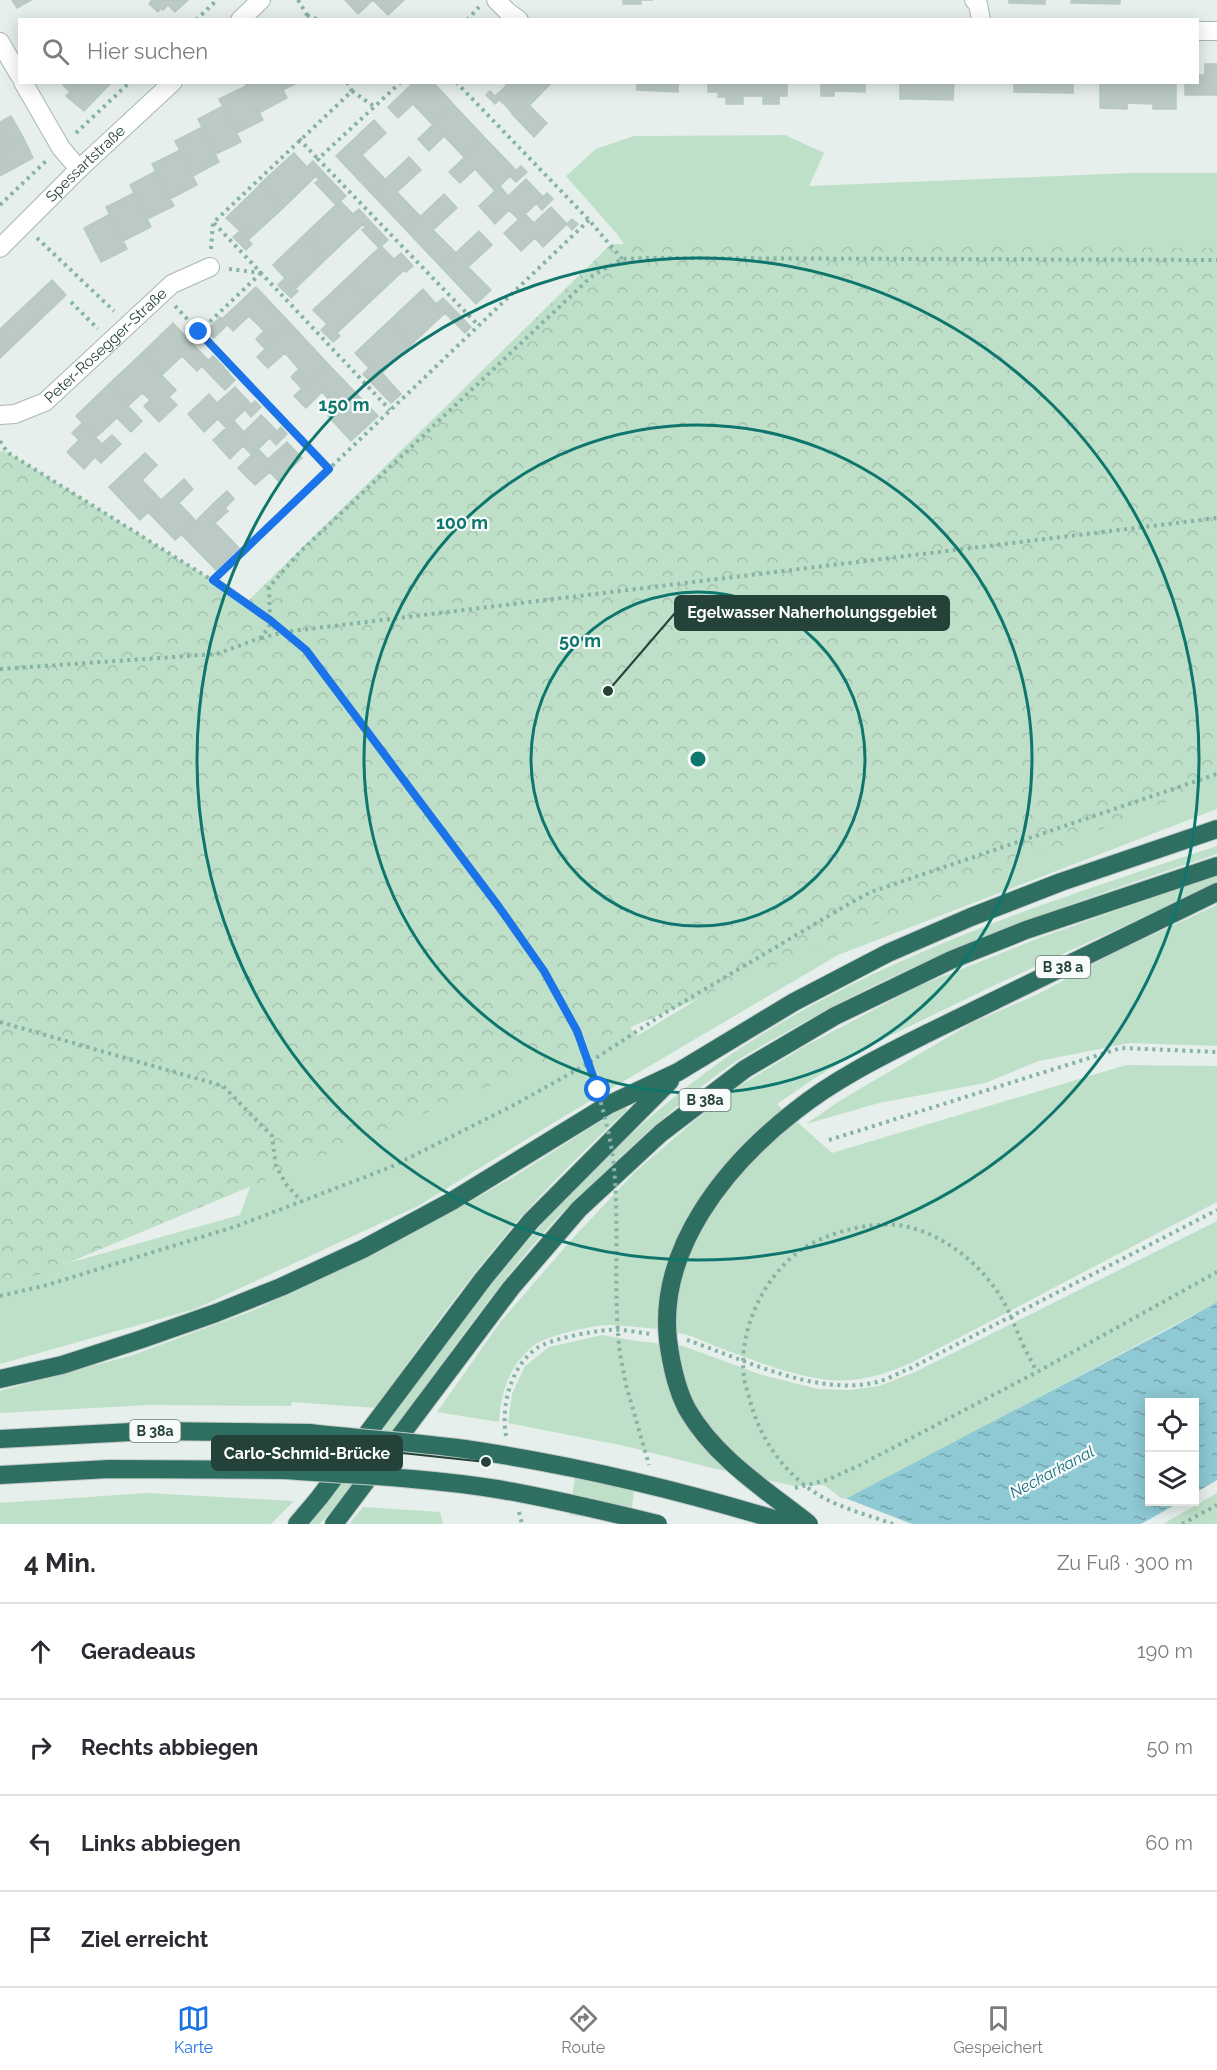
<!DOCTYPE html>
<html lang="de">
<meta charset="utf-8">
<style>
body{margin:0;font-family:Raleway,sans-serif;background:#f2f2f3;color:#2b2b33}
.controls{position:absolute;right:18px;bottom:18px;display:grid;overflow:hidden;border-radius:0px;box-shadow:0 3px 15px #0003}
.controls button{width:54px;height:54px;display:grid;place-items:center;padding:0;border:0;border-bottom:2px solid #e1e1e2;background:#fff;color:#2b2b33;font:30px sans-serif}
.stop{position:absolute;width:18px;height:18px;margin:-14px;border:4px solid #1a73e8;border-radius:50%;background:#fff}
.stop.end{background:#1a73e8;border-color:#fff;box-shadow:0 2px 6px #0008}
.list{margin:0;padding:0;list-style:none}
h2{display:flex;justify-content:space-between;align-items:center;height:78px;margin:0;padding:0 24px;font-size:26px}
h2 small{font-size:20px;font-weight:400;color:#7c7c81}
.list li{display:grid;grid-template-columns:39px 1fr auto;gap:18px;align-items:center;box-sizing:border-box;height:96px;padding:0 24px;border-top:2px solid #e1e1e2}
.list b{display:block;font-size:22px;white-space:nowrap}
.list em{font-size:20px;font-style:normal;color:#7c7c81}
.icon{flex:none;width:33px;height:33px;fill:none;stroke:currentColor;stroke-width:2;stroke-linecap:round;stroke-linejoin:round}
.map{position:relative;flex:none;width:1217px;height:1524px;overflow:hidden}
.search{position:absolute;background:#fff;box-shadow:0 3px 15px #0003;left:18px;right:18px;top:18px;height:66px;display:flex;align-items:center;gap:15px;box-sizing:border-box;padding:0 21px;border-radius:0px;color:#7c7c81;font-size:22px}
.sheet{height:462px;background:#fff}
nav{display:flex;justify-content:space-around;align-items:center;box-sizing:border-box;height:84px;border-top:2px solid #e1e1e2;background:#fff;font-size:16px;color:#7c7c81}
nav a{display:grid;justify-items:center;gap:3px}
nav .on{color:#1a73e8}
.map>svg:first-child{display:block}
.green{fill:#bfe0c8}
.park{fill:url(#park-crowns)}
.water{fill:url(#water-ripples)}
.pier{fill:#e6efeb}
.building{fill:#bbcac4;stroke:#b8c9c2;stroke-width:1.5}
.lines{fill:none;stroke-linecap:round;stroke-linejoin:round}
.minor-casing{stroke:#a8b8b2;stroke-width:20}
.highway-casing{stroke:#c2cac8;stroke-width:20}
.path{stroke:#86b3a5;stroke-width:4;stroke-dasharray:3 4.5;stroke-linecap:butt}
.minor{stroke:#fff;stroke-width:18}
.highway{stroke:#2f6f62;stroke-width:18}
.highway-bridge-casing{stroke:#c2cac8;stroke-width:20;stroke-linecap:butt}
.path-bridge{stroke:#86b3a5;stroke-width:4;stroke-dasharray:3 4.5;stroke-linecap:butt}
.highway-bridge{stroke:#2f6f62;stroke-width:18}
.route{stroke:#1a73e8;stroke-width:8}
.ring{fill:none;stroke:#0f766e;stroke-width:3}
.labels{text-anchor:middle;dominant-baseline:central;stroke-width:4.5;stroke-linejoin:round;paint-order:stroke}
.shield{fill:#f7fbf9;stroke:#637a73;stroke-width:1.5}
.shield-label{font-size:14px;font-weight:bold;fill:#24423a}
.street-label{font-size:15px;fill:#24423a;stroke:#f7fbf9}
.water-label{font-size:16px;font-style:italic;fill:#1c6f80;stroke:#f7fbf9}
.centre{fill:#0f766e;stroke:#f7fbf9;stroke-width:3}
.ring-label{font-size:18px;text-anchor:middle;font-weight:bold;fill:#0f766e;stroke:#f7fbf9;stroke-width:4.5;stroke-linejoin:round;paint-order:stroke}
.leader{fill:none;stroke:#24423a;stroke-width:2}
.callout-dot{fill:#24423a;stroke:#f7fbf9;stroke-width:2}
.callout{fill:#24423a;stroke:#24423a;stroke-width:2}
.callout-label{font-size:16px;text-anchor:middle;font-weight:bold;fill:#fff}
</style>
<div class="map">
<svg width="1217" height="1524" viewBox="0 0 1217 1524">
<defs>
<pattern id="park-crowns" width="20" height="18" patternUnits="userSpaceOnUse" patternTransform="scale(1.5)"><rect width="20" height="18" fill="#bfe0c8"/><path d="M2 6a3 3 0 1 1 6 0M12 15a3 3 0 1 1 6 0" fill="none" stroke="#a4c1ad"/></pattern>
<pattern id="water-ripples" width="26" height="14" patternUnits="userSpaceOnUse" patternTransform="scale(1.5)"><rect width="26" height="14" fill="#8ec9d4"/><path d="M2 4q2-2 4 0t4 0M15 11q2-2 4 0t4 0" fill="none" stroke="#74a5ad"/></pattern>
</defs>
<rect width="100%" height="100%" fill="#e6efeb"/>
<!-- green -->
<path class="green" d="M785,135l39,18 -15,33 322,-13h86v75l-589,2 -11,-16 -51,-58 30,-27 38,-13z
M325,643l312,393 216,-132 364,-130v35l-379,146 -275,162 -145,89 -223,103 -195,55v-82l240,-67 16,-45z
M1217,846v8c-146,49 -293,98 -427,176 -18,10 -37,20 -55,32 -49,34 -93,74 -136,115 -14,14 -29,26 -42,41 -87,95 -153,208 -237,306h-10c77,-93 141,-196 221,-287 57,-65 119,-125 189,-175 149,-104 326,-160 497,-216z
M1217,875v8l-224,103 -124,60 -51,30 -41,28 55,49 294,-88 91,1v136l-308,162c-30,12 -55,20 -88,15 -35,-5 -70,-20 -104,-32 -11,-5 -22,-10 -34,-13 -18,-5 -53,-8 -72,-9 -15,-1 -67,11 -78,21 -24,20 -32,46 -34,76l-62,-10 64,-91 72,-83 62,-66 88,-76 82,-50 114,-60 120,-48z
M1217,905v141l-87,-3 -91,18 -54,22 -106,20 -73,21 35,-24 131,-77 66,-29 76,-41z
M626,1105l1,5c-39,36 -77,74 -113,115 -50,58 -94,121 -139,183l-83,-6 -1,4 -141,-1 -150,8v-22l133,-36 119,-44 59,-27 58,-28 99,-53 55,-32z
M1217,1221v81l-372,199 -21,-16 -30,1 -82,-18 -87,-22 -117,-23 4,-29 13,-28 24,-19 53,-12 34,6 47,5 79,29 56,14 32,1 29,-4 36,-14z
M576,1467l60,7 -6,49 -60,-8z
M147,1493l147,8 -23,23h-271v-21z
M1217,1493v31h-54z
M363,1507l77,5 3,12h-94z"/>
<!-- park -->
<path class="park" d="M611,244l606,4v533l-1173,492 -44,12v-834l7,1 240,150z"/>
<!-- water -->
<path class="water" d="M1217,1302v178l-22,13 -1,-91h-44v100h30l-39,22h-343l371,-195z"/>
<!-- pier -->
<path class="pier" d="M844,1498l9,3 59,23h-117l1,-3z"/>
<!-- building -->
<path class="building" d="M12,0h19l-14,8z
M152,0h36l-13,12 -7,-7 -5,5 -2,-2 -3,4 -9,-8z
M345,0h28l-15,14z
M373,0h31l-16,15z
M623,0h30h-12v4h-18z
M1009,0h36v4l-36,-1z
M1071,0h49v4l-49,-1z
M1205,64h12v31h-12z
M1198,75h7v20h-20v-13h13z
M63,82h17l-10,10 -7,-7z
M80,82h32l-28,29 -18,-15z
M244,82h35l8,16 -28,15z
M279,82h20l-16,8z
M414,82h19l21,23 -21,20 -20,-21 -15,14 -10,-11z
M509,82h43l-22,23 -5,-4 -12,13 -7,-8 7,-7 -10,-10z
M637,82h41v10l-41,-2z
M708,82h11l-1,10h-10z
M719,82h34v14h-10v8h-17v-7h-8z
M753,82h34v14h-8v8h-16v-8h-10z
M821,82h44v10l-31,-1v5h-13z
M900,82h13v17h-13z
M913,82h41l-1,18 -40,-1z
M1014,82h59v11l-59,-1z
M1100,82h76v27h-23v-5l-26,-1v6l-27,-1z
M246,86l17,34 -26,13 -18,-34z
M503,89l10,10 -7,7 -11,-10z
M490,91l9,9 -4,4 -9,-9z
M525,101l22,22 -13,14 -22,-23z
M454,105l31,33 -21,19 -20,-21 -15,15 -11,-12z
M223,106l18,36 -25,12 -18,-35z
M11,116l12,21 -23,13v-28z
M374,120l12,13 -24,22 23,24 -14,14 -35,-37z
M202,127l17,35 -26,14 -18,-35z
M23,137l10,21 -33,18v-26z
M485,138l31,32 -21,21 -20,-22 -15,14 -11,-11z
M180,150l17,35 -27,14 -18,-35z
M294,153l13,14 6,-6 12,13 -6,5 -3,-3 -34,33 -23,-24z
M409,157l12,13 -24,22 24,25 -15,13 -35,-37z
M521,166l6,6 -11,10 -6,-6z
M156,171l18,35 -27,13 -17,-34z
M325,174l21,22 -10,9 -21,-22z
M526,179l17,18 -24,23 -10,-10 -14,14 -16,-18 21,-20 8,10z
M260,185l22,24 -34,31 4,4 -6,6 -13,-13 7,-6 -14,-13z
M134,193l17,34 -28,14 -17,-34z
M547,193l6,6 -11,11 -6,-7z
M444,194l13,14 -24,22 23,23 -15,14 -35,-37z
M340,201l13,13 6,-5 12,13 -6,5 -2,-3 -35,33 -22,-24z
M551,207l16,17 -24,23 -8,-9 -14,13 -17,-18 21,-19 9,9z
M110,214l17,35 -26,13 -17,-34z
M572,219l6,5 -6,6 -5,-6z
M371,222l17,18 -9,8 -17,-18z
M479,231l13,14 -24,22 23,23 -15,14 -35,-37z
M306,233l22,24 -33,32 3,2 -7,7 -13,-13 7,-7 -12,-13z
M381,246l13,13 7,-6 12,13 -7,6 -2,-2 -34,32 -23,-24z
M347,278l23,24 -33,31 3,3 -7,6 -12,-12 6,-6 -14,-14z
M52,280l14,15 -66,63v-29z
M256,287l35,37 -26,25 -9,-10 8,-8 -15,-15 -16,15 -11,-12z
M423,289l13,15 7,-6 28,29 -6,6 -20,-20 -34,32 -22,-24z
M220,317l7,8 -13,13 -8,-7z
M389,321l22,24 -29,28 19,21 -10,9 -28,-29 6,-6 -14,-15z
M173,323l35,37 -11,11 -15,-15 -20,19 -21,-21z
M291,324l37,40 -26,25 -11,-12 8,-8 -14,-16 -17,15 -11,-11z
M141,354l35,36 -7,7 8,8 -18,17 -15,-16 6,-6 -8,-7 -14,13 -20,-21z
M213,356l11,11 -11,11 -11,-12z
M328,364l50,52 -27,25 -23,-25 9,-8 -15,-16 -16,16 -12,-12z
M223,367l6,6 -10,11 -6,-6z
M229,374l6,6 -10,10 -6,-6z
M108,385l34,36 -11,11 -14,-14 -21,19 -20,-21z
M235,387l16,17 -25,24 -8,-9 -14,13 -16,-18 21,-20 8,9z
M255,401l6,6 -10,10 -6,-7z
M261,415l16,16 -25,24 -9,-9 -13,13 -17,-19 21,-19 10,11z
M82,423l20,21 10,-9 9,9 -20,19 -6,-6 -11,12 -17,-17 12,-12 -7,-7z
M281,427l6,7 -11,11 -6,-7z
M287,442l15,16 -24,23 -8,-9 -15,13 -17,-17 20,-19 10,10z
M145,453l12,12 -15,15 19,20 -21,20 -31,-33z
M184,479l9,10 -14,14 17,18 -21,19 -27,-28z
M227,491l7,8 -9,9 -8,-8z
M217,500l11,11 -13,12 24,25 -23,22 -34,-35z"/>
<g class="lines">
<!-- minor casing -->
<g class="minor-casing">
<g id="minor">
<path d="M496,0l12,12 11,8"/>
<path d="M974,0l4,4 3,16"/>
<path d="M240,20l21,-20"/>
<path d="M1198,31h19"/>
<path d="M0,42l20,34"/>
<path d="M23,82l38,66 18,21"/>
<path id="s1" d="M0,248l79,-79 94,-87"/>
<path id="s2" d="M0,415l15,-1 30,-12 127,-118 38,-17"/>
</g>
</g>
<!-- highway casing -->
<g class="highway-casing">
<path id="highway" d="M928,1033l289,-141
M0,1379l62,-14 80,-26 74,-26 65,-26 82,-38 89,-48 156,-96 70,-33 116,-70 94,-49 83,-36 90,-35 156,-53
M0,1439l150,-8 160,2
M0,1475l109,-6 175,1
M297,1524l22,-26 165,-220 47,-57 139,-140
M334,1524l177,-236 68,-79 82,-76 84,-64 90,-53 116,-56 75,-30 191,-64"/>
</g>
<!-- path -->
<path class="path" d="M298,0l12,20
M307,15l12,5
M196,20l21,-20
M467,20l12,-13
M401,82l-83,77 161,167
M456,82l133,138 33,39
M352,91l23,16
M76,133l54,-51
M299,139l19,20
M0,205l46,-44
M214,223l176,187
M37,238l77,73
M211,249l2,-26 139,-132 -5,-9
M229,269l32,4
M71,302l27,27
M175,306l154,163
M199,332l62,-59
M0,441l7,11 240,150 58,48 194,257 45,64 33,60
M213,580l376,-360
M261,638l23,-6 933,-114
M0,669l217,-15 43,-16 9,-10 1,-8 -1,-33 31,-35 292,-276 30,-17 27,-1 568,2
M0,1022l223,64 49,50 4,30 10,18 16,18
M829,1140l292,-92 96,4
M0,1296l47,-11 190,-59 154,-59 121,-61 70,-39 86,-56 184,-109 19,-10 346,-118
M687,1340c56,19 130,57 190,42 12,-3 23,-10 34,-14l306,-158
M1023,1345l14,27
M626,1385l23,80
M506,1436c-5,-30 4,-69 31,-88 13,-9 55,-17 72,-18 13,-1 28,2 41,4
M795,1488l32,-8 33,-15 177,-93 180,-100
M519,1512l3,12
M1182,1524l35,-19"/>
<!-- minor -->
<use href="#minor" class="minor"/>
<!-- highway -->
<use href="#highway" class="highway"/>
<!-- highway-bridge casing -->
<g class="highway-bridge-casing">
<path id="highway-bridge" d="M310,1433c51,6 103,9 155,16 110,16 219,42 325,75
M284,1470c71,5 143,8 213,19 54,9 107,22 161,35
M809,1524c-43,-34 -94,-66 -122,-115 -11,-21 -16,-46 -19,-69 -10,-92 58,-175 127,-229 40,-32 87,-55 133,-78"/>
</g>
<!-- path-bridge -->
<path class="path-bridge" d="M577,1031c14,41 30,83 36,127 7,62 0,125 6,187 1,13 5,27 7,40
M893,1524c-22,-8 -49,-15 -69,-26 -36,-20 -62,-55 -73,-94 -2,-9 -6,-18 -7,-27 -6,-46 19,-100 57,-127 24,-17 67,-28 96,-25 40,5 78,34 100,66 11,16 18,36 26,54"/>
<!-- highway-bridge -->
<use href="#highway-bridge" class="highway-bridge"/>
</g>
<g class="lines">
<!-- route -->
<path class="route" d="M199,332l130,137 -116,111 57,40 36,30 193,257 45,64 33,60 21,59"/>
</g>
<!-- distance rings -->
<g class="ring">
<circle cx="698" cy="759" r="167"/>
<circle cx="698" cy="759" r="334"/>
<circle cx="698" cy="759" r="501"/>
</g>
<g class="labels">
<!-- shield labels -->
<g class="shield">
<rect x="1036" y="956" width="54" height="22" rx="4.5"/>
<rect x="679.5" y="1089" width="51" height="22" rx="4.5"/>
<rect x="129.5" y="1420" width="51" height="22" rx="4.5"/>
</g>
<g class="shield-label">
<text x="1063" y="967">B 38 a</text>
<text x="705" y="1100">B 38a</text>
<text x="155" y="1431">B 38a</text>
</g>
<!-- street labels -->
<g class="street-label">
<text stroke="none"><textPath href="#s1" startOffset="120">Spessartstraße</textPath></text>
<text stroke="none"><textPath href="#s2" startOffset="130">Peter-Rosegger-Straße</textPath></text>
</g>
<!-- water labels -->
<g class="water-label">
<text transform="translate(1052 1472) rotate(-28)">Neckarkanal</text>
</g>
</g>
<circle cx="698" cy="759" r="9" class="centre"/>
<g class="ring-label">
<text x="344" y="411">150 m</text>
<text x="462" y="529">100 m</text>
<text x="580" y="647">50 m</text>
</g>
<!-- callouts -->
<path class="leader" d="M608 691L675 613M486 1462L402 1453"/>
<g class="callout-dot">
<circle cx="608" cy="691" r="6"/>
<circle cx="486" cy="1462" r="6"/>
</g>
<g class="callout">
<rect x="675" y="596" width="274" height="34" rx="6"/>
<rect x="212" y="1436" width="190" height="34" rx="6"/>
</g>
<g class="callout-label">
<text x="812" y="618">Egelwasser Naherholungsgebiet</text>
<text x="307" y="1459">Carlo-Schmid-Brücke</text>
</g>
</svg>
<div class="controls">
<button><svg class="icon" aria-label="locate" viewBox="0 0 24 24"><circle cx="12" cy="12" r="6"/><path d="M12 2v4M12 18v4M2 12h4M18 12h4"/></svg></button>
<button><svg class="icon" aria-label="layers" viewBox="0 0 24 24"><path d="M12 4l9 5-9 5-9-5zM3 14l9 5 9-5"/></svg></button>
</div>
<div class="stop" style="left:598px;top:1090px"></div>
<div class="stop end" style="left:199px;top:332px"></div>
<div class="search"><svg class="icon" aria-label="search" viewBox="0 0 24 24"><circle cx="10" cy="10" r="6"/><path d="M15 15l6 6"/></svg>Hier suchen</div>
</div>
<section class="sheet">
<h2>4 Min.<small>Zu Fuß · 300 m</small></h2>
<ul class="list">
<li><svg class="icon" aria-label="ahead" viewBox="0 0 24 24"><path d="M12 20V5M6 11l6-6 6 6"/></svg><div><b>Geradeaus</b></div><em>190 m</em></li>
<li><svg class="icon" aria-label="right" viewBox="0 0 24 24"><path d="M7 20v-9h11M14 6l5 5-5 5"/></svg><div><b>Rechts abbiegen</b></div><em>50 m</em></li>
<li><svg class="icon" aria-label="left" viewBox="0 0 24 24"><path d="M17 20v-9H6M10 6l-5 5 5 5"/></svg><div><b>Links abbiegen</b></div><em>60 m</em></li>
<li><svg class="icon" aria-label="arrive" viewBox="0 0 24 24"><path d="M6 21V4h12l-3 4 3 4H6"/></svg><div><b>Ziel erreicht</b></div></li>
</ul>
</section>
<nav>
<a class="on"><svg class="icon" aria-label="map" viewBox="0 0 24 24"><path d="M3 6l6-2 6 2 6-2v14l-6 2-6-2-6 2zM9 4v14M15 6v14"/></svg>Karte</a>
<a><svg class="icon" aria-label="directions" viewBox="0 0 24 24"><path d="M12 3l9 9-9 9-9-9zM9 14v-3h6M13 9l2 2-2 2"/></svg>Route</a>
<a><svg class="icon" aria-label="saved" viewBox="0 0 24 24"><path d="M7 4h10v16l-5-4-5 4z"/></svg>Gespeichert</a>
</nav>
